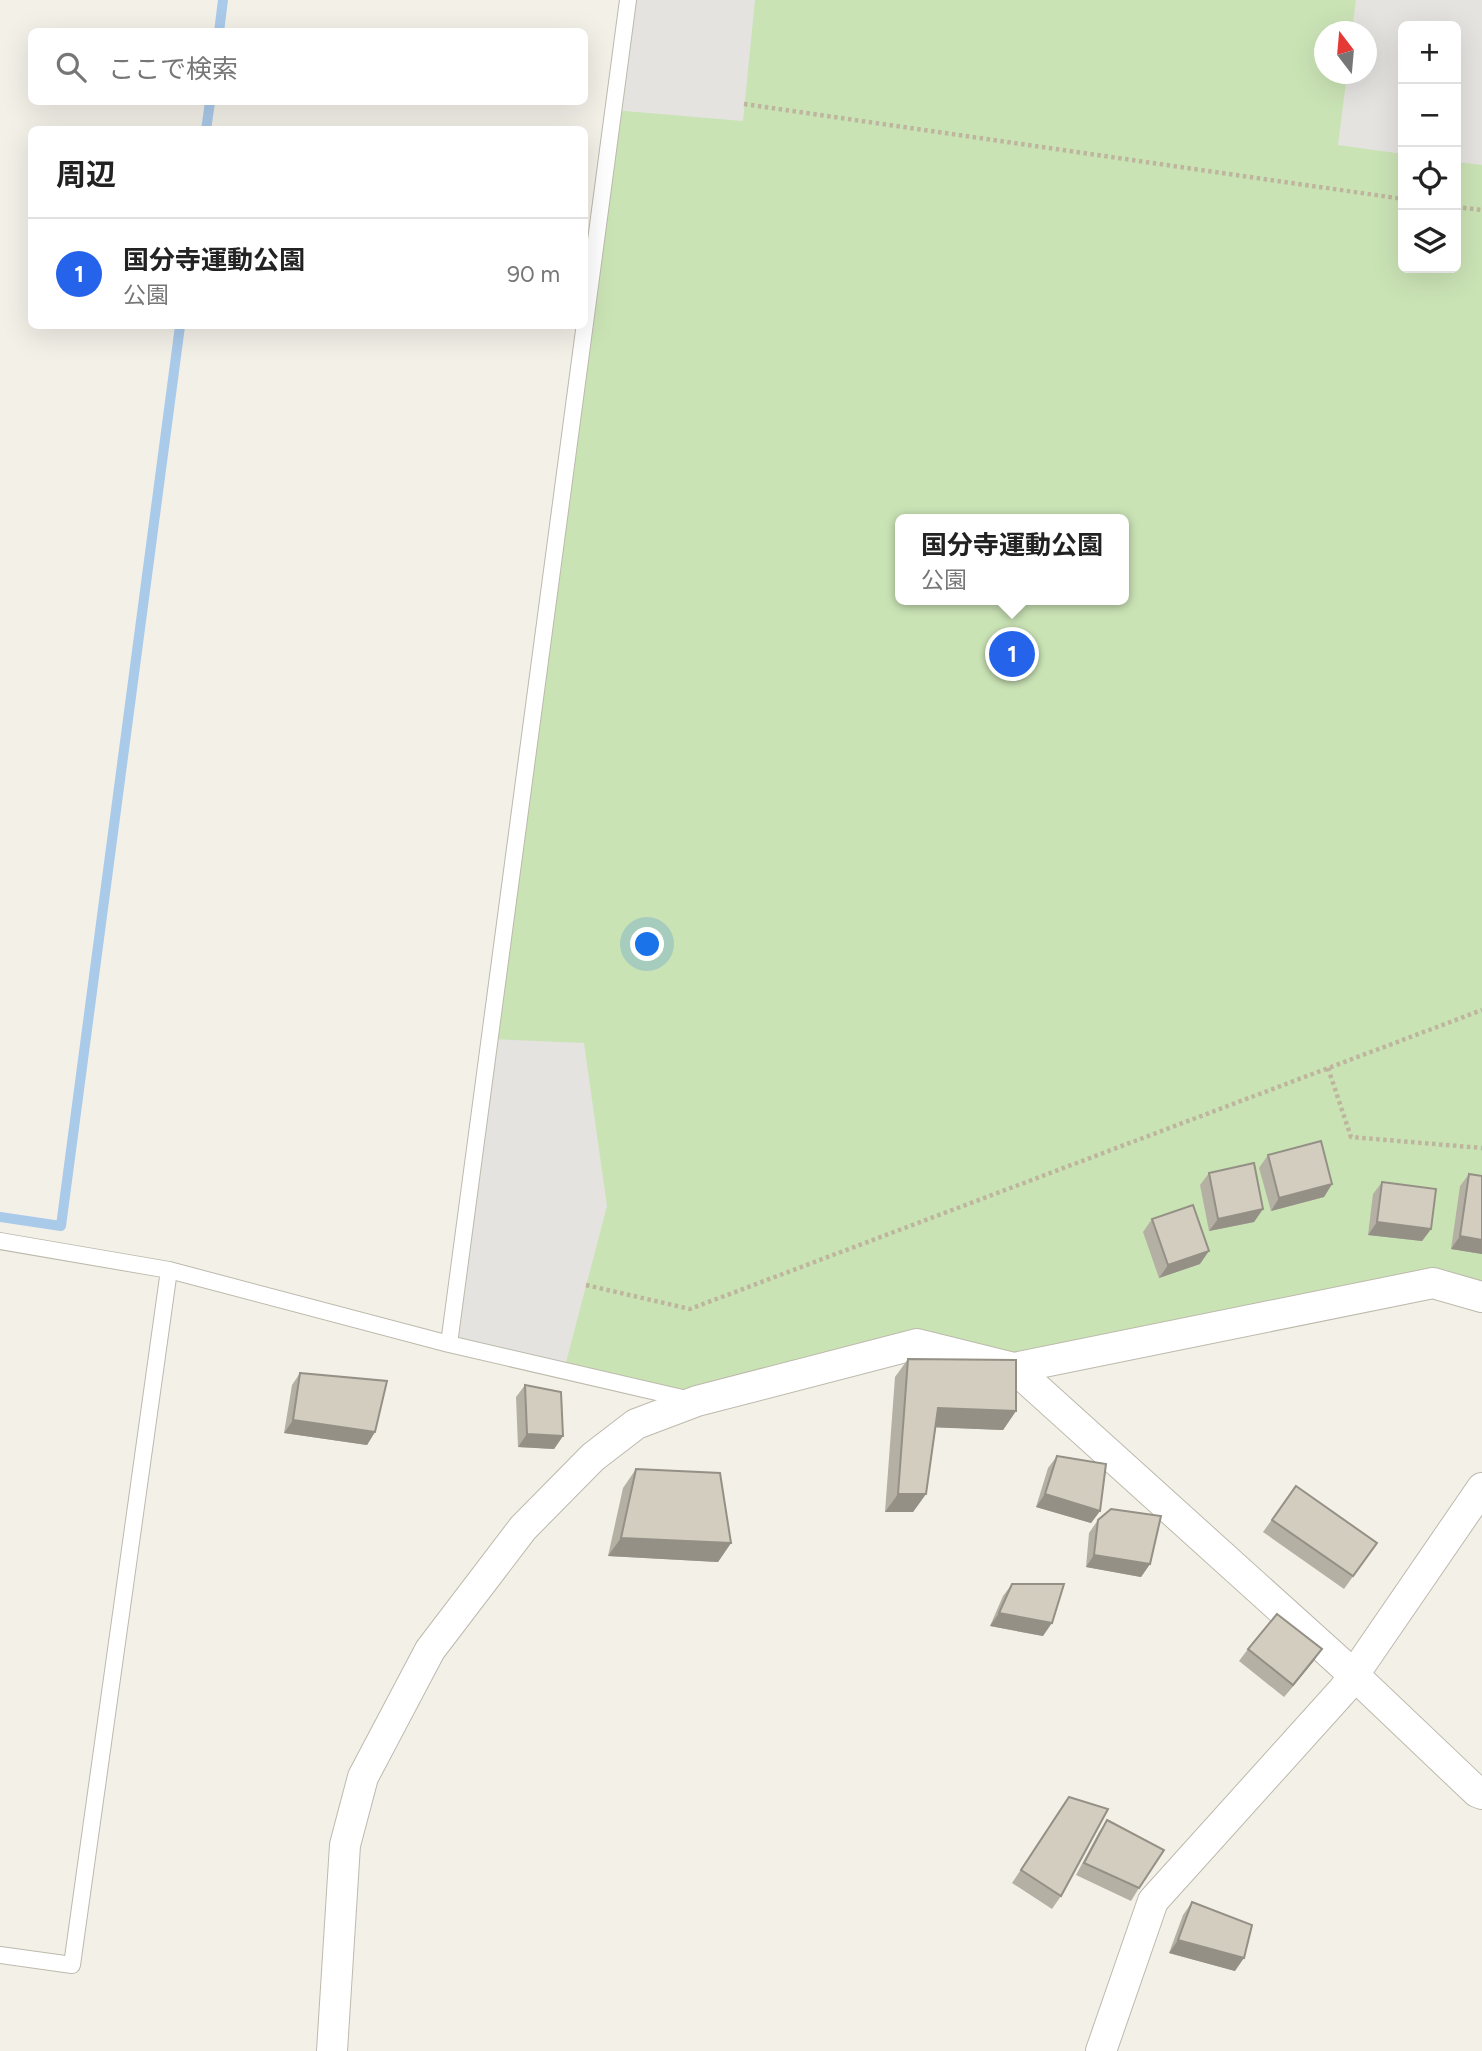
<!DOCTYPE html>
<html lang="ja">
<meta charset="utf-8">
<style>
body{margin:0;font-family:Figtree,"Noto Sans JP",sans-serif;background:#f2f2f2;color:#222}
.controls{position:absolute;right:21px;top:21px;display:grid;overflow:hidden;border-radius:10px;box-shadow:0 7px 28px #0002}
.controls button{width:63px;height:63px;display:grid;place-items:center;padding:0;border:0;border-bottom:2px solid #e0e0e0;background:#fff;color:#222;font:35px sans-serif}
.compass{position:absolute;left:1314px;top:21px;width:63px;height:63px;border-radius:50%;background:#fff;box-shadow:0 7px 28px #0002;rotate:344deg}
.you{position:absolute;left:648px;top:945px;width:24px;height:24px;margin:-18px;border:5px solid #fff;border-radius:50%;background:#1a73e8;box-shadow:0 0 0 10px #1a73e833}
.badge{display:grid;place-items:center;width:46px;height:46px;border-radius:50%;background:#2563eb;color:#fff;font-size:23px;font-weight:700}
.pin{position:absolute;translate:-50% -50%;border:4px solid #fff;box-shadow:0 2px 7px #0006}
.popup{position:absolute;left:895px;top:514px;width:234px;height:91px;box-sizing:border-box;display:grid;place-content:center;border-radius:10px;background:#fff;filter:drop-shadow(0 2px 5px #0005);font-size:23px;white-space:nowrap;color:#767676}
.popup b{font-size:26px;color:#222}
.popup::after{content:'';position:absolute;left:50%;top:100%;margin-left:-14px;border:14px solid transparent;border-top-color:#fff}
.list{margin:0;padding:0;list-style:none}
h2{display:flex;justify-content:space-between;align-items:center;height:91px;margin:0;padding:0 28px;font-size:30px}
h2 small{font-size:23px;font-weight:400;color:#767676}
.list li{display:grid;grid-template-columns:46px 1fr auto;gap:21px;align-items:center;box-sizing:border-box;height:112px;padding:0 28px;border-top:2px solid #e0e0e0}
.list b{display:block;font-size:26px;white-space:nowrap}
.list p{margin:0;font-size:23px;white-space:nowrap;color:#767676}
.list em{font-size:23px;font-style:normal;color:#767676}
.icon{flex:none;width:38px;height:38px;fill:none;stroke:currentColor;stroke-width:2;stroke-linecap:round;stroke-linejoin:round}
.map{position:relative;flex:none;width:1482px;height:2051px;overflow:hidden}
.search{position:absolute;background:#fff;box-shadow:0 7px 28px #0002;left:28px;top:28px;width:560px;height:77px;display:flex;align-items:center;gap:18px;box-sizing:border-box;padding:0 24px;border-radius:10px;color:#767676;font-size:26px}
.panel{position:absolute;background:#fff;box-shadow:0 7px 28px #0002;left:28px;top:126px;width:560px;height:203px;border-radius:10px}
.map>svg:first-child{display:block}
.green{fill:#cae3b5;fill-rule:evenodd}
.parking{fill:#e4e3e0}
.lines{fill:none;stroke-linecap:round;stroke-linejoin:round}
.stream{stroke:#aacaea;stroke-width:10}
.service-casing{stroke:#bdb9ac;stroke-width:18}
.minor-casing{stroke:#bdb9ac;stroke-width:32}
.path{stroke:#beb59e;stroke-width:4.5;stroke-dasharray:3.5 3.5;stroke-linecap:butt}
.service{stroke:#fff;stroke-width:16}
.minor{stroke:#fff;stroke-width:30}
.wall{fill:#b5b0a4}
.shaded-wall{fill:#949086}
.building{fill:#d3cdbf;stroke:#949086;stroke-width:2}
</style>
<div class="map">
<svg width="1482" height="2051" viewBox="0 0 1482 2051">
<rect width="100%" height="100%" fill="#f3f0e8"/>
<!-- green -->
<path class="green" d="M628,0h854v1297l-49,-14 -419,85 -97,-24 -220,57 -248,-57zM1403,26h53v242h-53zM1324,32h42v42h-42zM900,519h224v81h-224z"/>
<!-- parking -->
<path class="parking" d="M628,0h127l-12,121 -130,-11z
M1356,0h126v165l-26,-3v-136h-53v128l-65,-9 9,-71h19v-42l-14,-1z
M490,1039l94,4 23,163 -43,164 -115,-26z"/>
<g class="lines">
<!-- stream -->
<path class="stream" d="M219,32l4,-32
M206,130l4,-28
M0,1217l61,9 119,-900"/>
<!-- service casing -->
<g class="service-casing">
<path id="service" d="M0,1241l169,29 280,74 242,56
M449,1344l179,-1344
M0,1955l72,10 97,-695"/>
</g>
<!-- minor casing -->
<g class="minor-casing">
<path id="minor" d="M1014,1368l340,307 123,117 5,2
M332,2051l13,-206 18,-68 67,-127 93,-122 70,-71 43,-33 61,-23 220,-57 97,24 419,-85 49,14
M1101,2051l52,-150 191,-212 138,-201"/>
</g>
<!-- path -->
<path class="path" d="M744,104l659,95
M1456,207l26,3
M1328,1068l23,69 131,11
M586,1285l104,24 792,-299"/>
<!-- service -->
<use href="#service" class="service"/>
<!-- minor -->
<use href="#minor" class="minor"/>
</g>
<!-- wall -->
<path class="wall" d="M1268,1155l64,29 -8,13 -53,14 -12,-43z
M1209,1173l54,36 -9,13 -45,9 -9,-46z
M1469,1174l13,2v78l-31,-5 9,-63z
M1382,1182l49,47 -9,12 -54,-6 5,-41z
M1152,1219l48,45 -41,14 -16,-46z
M908,1359l108,52 -13,19 -67,-3 -10,67 -13,18h-28l10,-135z
M300,1373l75,59 -8,13 -83,-12 8,-48z
M525,1385l38,51 -9,13 -36,-2 -2,-50z
M1057,1456l43,55 -9,12 -55,-16 12,-39z
M636,1469l95,74 -13,19 -110,-6 15,-68z
M1296,1486l81,57 -33,46 -81,-57z
M1098,1520l52,44 -9,13 -55,-10 3,-34z
M1012,1584l31,52 -53,-10 13,-30z
M1248,1649h74l-38,48 -45,-36z
M1060,1810l1,86 -9,13 -40,-26z
M1107,1820l32,68 -8,13 -55,-26 23,-43z
M1192,1902l43,69 -66,-18 14,-38z"/>
<!-- shaded-wall -->
<path class="shaded-wall" d="M1332,1184l-8,13 -53,14 8,-13z
M1263,1209l-9,13 -45,9 9,-12z
M1377,1222l54,7 -9,12 -54,-6z
M1460,1236l22,4v14l-31,-5z
M1209,1251l-9,13 -41,14 9,-13z
M938,1408l78,3 -13,19 -78,-3z
M293,1420l82,12 -8,13 -83,-12z
M527,1434l36,2 -9,13 -36,-2z
M898,1494h28l-13,18h-28z
M1045,1494l55,17 -9,12 -55,-16z
M621,1538l110,5 -13,19 -110,-6z
M1094,1555l56,9 -9,13 -55,-10z
M999,1613l53,10 -9,13 -53,-10z
M1322,1649l-9,13 -29,35 9,-12z
M1178,1940l66,18 -9,13 -66,-18z"/>
<!-- building -->
<path class="building" d="M1321,1141l11,43 -53,14 -11,-43z
M1254,1163l9,46 -45,10 -9,-46z
M1469,1174l13,2v64l-22,-4z
M1382,1182l54,7 -5,40 -54,-7z
M1193,1205l16,46 -41,14 -16,-46z
M908,1359l108,1v51l-78,-3 -12,86h-28z
M300,1373l87,8 -12,51 -82,-12z
M525,1385l36,7 2,44 -36,-2z
M1057,1456l49,8 -6,47 -55,-17z
M636,1469l84,4 11,70 -110,-5z
M1296,1486l81,57 -24,33 -81,-56z
M1111,1509l50,7 -11,48 -56,-9 4,-35z
M1012,1584h52l-12,39 -53,-10z
M1277,1614l45,35 -29,36 -45,-36z
M1069,1797l39,12 -47,87 -40,-26z
M1107,1820l57,30 -25,38 -55,-25z
M1192,1902l60,23 -8,33 -66,-18z"/>
</svg>
<div class="controls">
<button>+</button>
<button>−</button>
<button><svg class="icon" aria-label="locate" viewBox="0 0 24 24"><circle cx="12" cy="12" r="6"/><path d="M12 2v4M12 18v4M2 12h4M18 12h4"/></svg></button>
<button><svg class="icon" aria-label="layers" viewBox="0 0 24 24"><path d="M12 4l9 5-9 5-9-5zM3 14l9 5 9-5"/></svg></button>
</div>
<svg class="compass" viewBox="-18 -18 36 36"><path d="M0-13l5 13h-10z" fill="#e53935"/><path d="M0 13l5-13h-10z" fill="#767676"/></svg>
<div class="you"></div>
<div class="pin badge" style="left:1012px;top:654px">1</div>
<div class="popup"><b>国分寺運動公園</b>公園</div>
<div class="search"><svg class="icon" aria-label="search" viewBox="0 0 24 24"><circle cx="10" cy="10" r="6"/><path d="M15 15l6 6"/></svg>ここで検索</div>
<section class="panel">
<h2>周辺<small></small></h2>
<ul class="list">
<li><span class="badge">1</span><div><b>国分寺運動公園</b><p>公園</p></div><em>90 m</em></li>
</ul>
</section>
</div>
